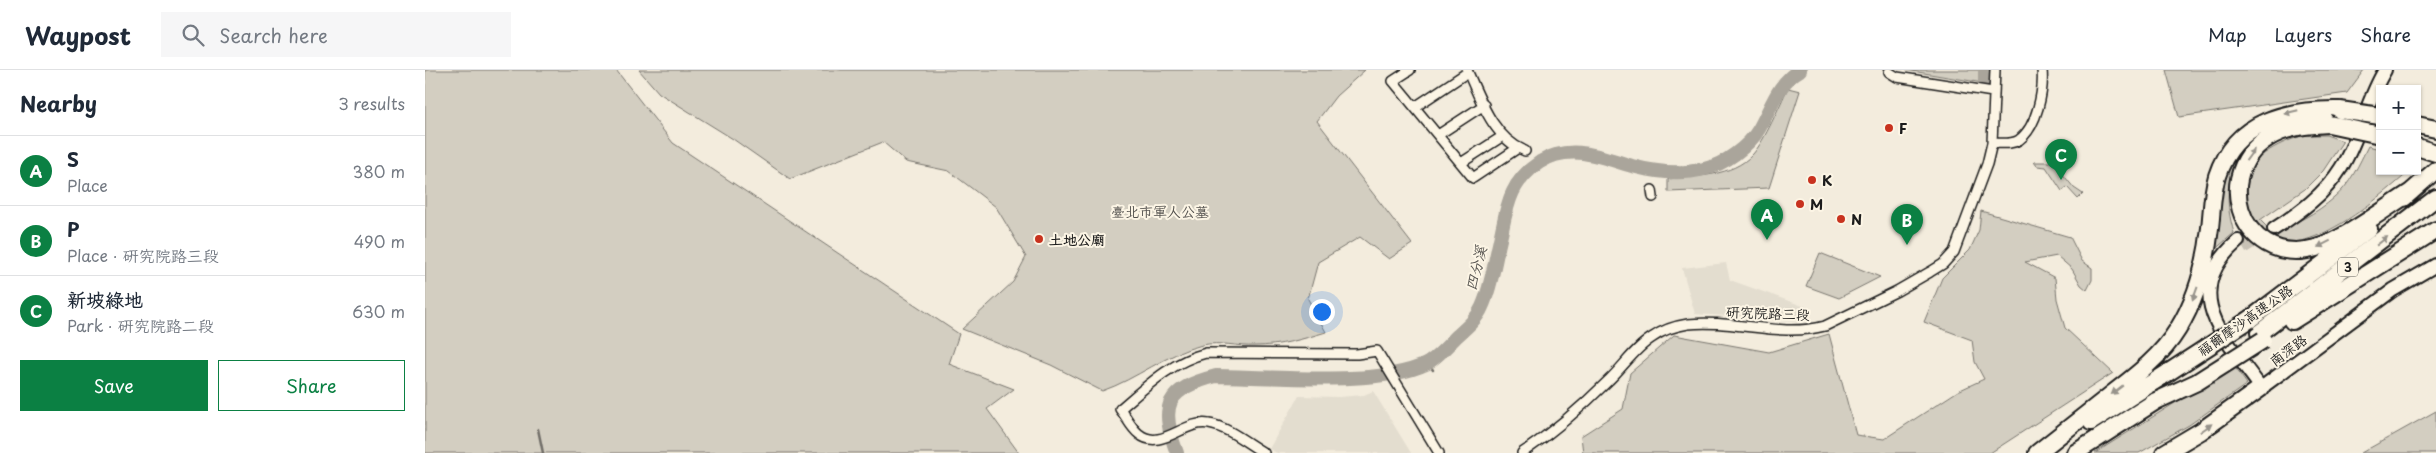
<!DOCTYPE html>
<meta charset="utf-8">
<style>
body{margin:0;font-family:"Playpen Sans","LXGW WenKai TC",sans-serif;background:#f6f6f7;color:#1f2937}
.controls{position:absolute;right:15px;top:15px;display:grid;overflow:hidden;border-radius:0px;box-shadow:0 1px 4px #0004}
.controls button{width:45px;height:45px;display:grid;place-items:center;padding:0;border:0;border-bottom:1px solid #e0e1e3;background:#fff;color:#1f2937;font:25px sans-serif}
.you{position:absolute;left:896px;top:241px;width:18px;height:18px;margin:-12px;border:4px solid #fff;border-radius:50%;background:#1a73e8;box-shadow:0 0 0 8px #1a73e833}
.badge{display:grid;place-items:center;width:32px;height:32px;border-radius:50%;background:#0b8043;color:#fff;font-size:16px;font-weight:700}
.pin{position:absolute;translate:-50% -41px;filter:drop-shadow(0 1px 2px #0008)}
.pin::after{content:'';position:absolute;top:26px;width:18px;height:15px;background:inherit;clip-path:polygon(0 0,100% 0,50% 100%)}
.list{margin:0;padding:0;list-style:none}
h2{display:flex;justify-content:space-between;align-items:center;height:65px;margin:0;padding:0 20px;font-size:21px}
h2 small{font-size:16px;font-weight:400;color:#747a83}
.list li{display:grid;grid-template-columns:32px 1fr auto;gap:15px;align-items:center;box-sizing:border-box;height:70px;padding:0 20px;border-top:1px solid #e0e1e3}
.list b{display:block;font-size:19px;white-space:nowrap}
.list p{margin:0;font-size:16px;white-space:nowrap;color:#747a83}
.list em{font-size:16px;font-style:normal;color:#747a83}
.actions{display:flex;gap:10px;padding:15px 20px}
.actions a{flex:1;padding:11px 0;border:1px solid #0b8043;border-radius:0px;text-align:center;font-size:18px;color:#0b8043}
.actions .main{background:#0b8043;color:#fff}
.icon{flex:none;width:28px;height:28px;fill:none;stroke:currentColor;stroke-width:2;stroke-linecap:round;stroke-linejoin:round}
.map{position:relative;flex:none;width:2011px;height:383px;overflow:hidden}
header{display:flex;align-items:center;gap:30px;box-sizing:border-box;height:70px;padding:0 25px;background:#fff;border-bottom:1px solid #e0e1e3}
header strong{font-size:24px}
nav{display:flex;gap:28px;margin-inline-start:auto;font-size:18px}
.search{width:350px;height:45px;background:#f6f6f7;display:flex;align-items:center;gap:12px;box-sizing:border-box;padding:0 18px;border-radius:0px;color:#747a83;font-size:19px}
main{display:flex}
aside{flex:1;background:#fff}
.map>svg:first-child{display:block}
.built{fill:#e3ddcf}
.green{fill:#d3cec1;stroke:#78756e}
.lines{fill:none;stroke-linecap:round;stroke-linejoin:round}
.stream{stroke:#716e68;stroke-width:2.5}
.river{stroke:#aaa59b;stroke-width:14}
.secondary-tunnel{stroke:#c8c2b6;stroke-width:12;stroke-dasharray:12 6;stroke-linecap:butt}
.street-casing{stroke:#1c1c1c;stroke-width:12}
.secondary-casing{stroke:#1c1c1c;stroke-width:16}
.highway-casing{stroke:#1c1c1c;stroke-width:20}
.street{stroke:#fcf5e5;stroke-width:9}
.secondary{stroke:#fcf5e5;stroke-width:12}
.highway{stroke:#fcf5e5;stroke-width:16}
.highway-bridge-casing{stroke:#1c1c1c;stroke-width:20;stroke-linecap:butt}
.highway-bridge{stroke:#fcf5e5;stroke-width:16}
.oneway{fill:#97938b}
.poi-dot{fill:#c8321e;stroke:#fcf5e5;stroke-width:2}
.labels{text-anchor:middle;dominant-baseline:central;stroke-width:4;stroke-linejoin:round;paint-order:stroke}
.shield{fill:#fcf5e5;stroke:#5f5d58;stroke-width:1}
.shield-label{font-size:12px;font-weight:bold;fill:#1c1c1c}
.poi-label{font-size:14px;font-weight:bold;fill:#1c1c1c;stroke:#fcf5e5;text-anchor:start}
.park-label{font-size:14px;fill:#53514e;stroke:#fcf5e5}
.street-label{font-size:14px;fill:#1c1c1c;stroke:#fcf5e5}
.water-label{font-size:15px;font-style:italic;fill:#55534f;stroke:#fcf5e5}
</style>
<header>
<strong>Waypost</strong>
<div class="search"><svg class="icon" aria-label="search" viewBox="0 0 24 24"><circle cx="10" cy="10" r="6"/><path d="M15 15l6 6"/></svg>Search here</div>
<nav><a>Map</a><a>Layers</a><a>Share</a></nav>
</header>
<main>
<aside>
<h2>Nearby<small>3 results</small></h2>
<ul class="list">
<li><span class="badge">A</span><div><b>S</b><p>Place</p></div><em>380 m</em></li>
<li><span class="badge">B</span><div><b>P</b><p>Place · 研究院路三段</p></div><em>490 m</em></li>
<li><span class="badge">C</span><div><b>新坡綠地</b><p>Park · 研究院路二段</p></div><em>630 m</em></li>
</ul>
<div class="actions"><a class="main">Save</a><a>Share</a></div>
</aside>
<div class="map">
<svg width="2011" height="383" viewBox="0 0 2011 383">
<rect width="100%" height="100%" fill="#f3ecdd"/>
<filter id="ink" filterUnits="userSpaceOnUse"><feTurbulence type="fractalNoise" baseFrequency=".02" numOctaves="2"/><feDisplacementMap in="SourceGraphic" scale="10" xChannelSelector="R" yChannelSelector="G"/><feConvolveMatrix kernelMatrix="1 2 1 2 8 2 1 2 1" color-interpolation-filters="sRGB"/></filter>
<g filter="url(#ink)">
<!-- built -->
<path class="built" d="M1301,193l4,17 81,29 -4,12 -112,-7 -13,-46z
M948,321l38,62h-134l-8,-4 30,-53 40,1 25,-2z"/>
<!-- green -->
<path class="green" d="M0,0h191l57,73 286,191 -10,30 65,25 -27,20 32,44h-594z
M214,0h726l-29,26 -19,25 95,123 -23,15 -29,-22 -42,25 -10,37 18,33c-23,7 -46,14 -71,14 -17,1 -35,-5 -53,-1 -37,9 -65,34 -100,46l-51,-26 -89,-36 51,-47 13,-25 -30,-50 -47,-36 -43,-9 -23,-20 -93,37 -57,-40 -74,-46z
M1481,0h85l-2,14z
M1741,0h198l-17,23 -168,24z
M1363,18l12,3 -31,97 -101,4v-13c28,-3 64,-2 85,-25 12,-14 26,-48 35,-66z
M1880,65h21l17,6 -20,30 -18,18 -45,31 12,12c21,-7 45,-19 62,-34 16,-13 25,-34 34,-52l12,3v22h30c-28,24 -99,87 -139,68 -8,-4 -16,-14 -23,-20 -1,-12 -5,-28 -3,-39 5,-25 39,-39 60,-45z
M1811,86c-9,32 -11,45 -2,77l-22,19c4,-32 3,-71 24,-96z
M1609,92h19l21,26 9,6 -5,5 -11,-12 -5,4 -16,-24 -9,-1z
M1556,141l89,26 12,24 10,7v12l-5,10 -6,-5 -9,-16 -15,-13 -32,6 30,16 2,21 8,29 48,45 -123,80h-407l-2,-17 42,-27 7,-36 44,-38 95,17 60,-18 27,101 28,4 74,-48 26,-12 -9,-17 -3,-22 -48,-18 18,-44 28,-28 9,-20z
M1395,183l60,24 -41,21 -33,-12z
M1809,296l13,18 -58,41 -50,28h-44z
M2011,341v42h-75z"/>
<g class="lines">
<!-- stream -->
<path class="stream" d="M1003,293l5,7
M113,359l5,24"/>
<!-- river -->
<path class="river" d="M1560,0v11
M752,383c-18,-48 -11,-64 39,-77 55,0 162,11 210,-12 11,-6 22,-19 31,-28 9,-8 20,-17 25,-29 9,-19 12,-42 17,-63 8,-35 8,-60 41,-82 30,-19 61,-5 92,4 23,6 49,9 72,3 20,-4 45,-23 55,-40 12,-21 19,-47 41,-59"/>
<!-- secondary-tunnel -->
<path class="secondary-tunnel" d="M1818,178l24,-15"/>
<!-- street casing -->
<g class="street-casing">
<path id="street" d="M985,0l-17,11 80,97 45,-30
M1042,0c13,29 26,68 58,81
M1464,2l8,5 96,15
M990,37l53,-35
M1013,65l46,-30
M1567,73c8,0 19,2 27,-3 18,-13 25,-49 23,-70
M1036,93l42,-27
M1227,120l1,7
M839,383c-16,-9 -36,-26 -55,-29 -24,-5 -48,28 -70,10 -8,-6 -13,-18 -19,-25 27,-23 51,-47 86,-56l151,1 20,-3 62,102
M1097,383c31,-21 60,-46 87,-73 14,-13 27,-33 44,-43 10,-7 22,-11 35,-13 45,-5 92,14 137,2l72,-35 33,-19 13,-8 11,-12 33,-88 5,-21 3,-73"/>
</g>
<!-- secondary casing -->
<g class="secondary-casing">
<path id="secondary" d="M1849,159c25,-16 51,-35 67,-61 19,-30 25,-67 44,-98
M1813,171c-61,53 -11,99 23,147l132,-98 43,-25"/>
</g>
<!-- highway casing -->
<g class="highway-casing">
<path id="highway" d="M1904,54c-16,1 -33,2 -49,8 -74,30 -43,138 36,116 27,-8 70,-40 95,-56
M1992,55l19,4
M1992,77l19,6
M1979,128l32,-28
M1824,250l120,-91
M1867,251l144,-91
M1834,263l177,-135
M1666,352l78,-50
M1612,383c24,-19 47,-37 71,-56 26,-20 53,-40 70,-68 19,-31 28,-65 32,-101 2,-17 2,-35 7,-52 18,-56 71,-67 123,-66
M1650,383l81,-52
M1739,383l37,-22 60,-43"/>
</g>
<!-- street -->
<use href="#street" class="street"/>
<!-- secondary -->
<use href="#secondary" class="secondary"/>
<!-- highway -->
<use href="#highway" class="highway"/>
<!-- highway-bridge casing -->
<g class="highway-bridge-casing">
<path id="highway-bridge" d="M1915,40l40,6
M1904,54l51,11
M1744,302l80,-52
M1731,331l41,-19 66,-42"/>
</g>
<!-- highway-bridge -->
<use href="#highway-bridge" class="highway-bridge"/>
</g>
<!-- one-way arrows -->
<defs><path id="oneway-solid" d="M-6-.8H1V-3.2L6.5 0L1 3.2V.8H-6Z" transform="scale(1.25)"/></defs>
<g class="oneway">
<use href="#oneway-solid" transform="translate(1866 42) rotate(166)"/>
<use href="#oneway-solid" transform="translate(1825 85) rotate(-54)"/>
<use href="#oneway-solid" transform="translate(1957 171) rotate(-38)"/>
<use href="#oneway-solid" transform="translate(1899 174) rotate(153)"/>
<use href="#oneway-solid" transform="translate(1770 224) rotate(110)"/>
<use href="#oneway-solid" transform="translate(1692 320) rotate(142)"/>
<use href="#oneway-solid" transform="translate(1781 358) rotate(-35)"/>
</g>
</g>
<!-- markers -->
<g class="poi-dot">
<circle cx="1464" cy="58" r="5"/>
<circle cx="1387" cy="110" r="5"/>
<circle cx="1375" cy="134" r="5"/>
<circle cx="1416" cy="149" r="5"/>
<circle cx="614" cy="169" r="5"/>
</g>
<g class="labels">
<!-- shield labels -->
<rect class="shield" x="1913" y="187.5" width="20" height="19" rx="4"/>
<g class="shield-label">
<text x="1923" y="197">3</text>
</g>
<!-- poi labels -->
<g class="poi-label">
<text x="1474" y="58">F</text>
<text x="1397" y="110">K</text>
<text x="1385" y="134">M</text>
<text x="1426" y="149">N</text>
<text x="624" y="169">土地公廟</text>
</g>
<!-- park labels -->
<g class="park-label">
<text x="735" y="141">臺北市軍人公墓</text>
</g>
<!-- street labels -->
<g class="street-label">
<text transform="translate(1343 243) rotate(2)">研究院路三段</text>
<text transform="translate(1820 250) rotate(-35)">福爾摩沙高速公路</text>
<text transform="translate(1863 280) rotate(-37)">南深路</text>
</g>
<!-- water labels -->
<g class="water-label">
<text transform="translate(1050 198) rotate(-76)">四分溪</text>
</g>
</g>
</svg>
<div class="controls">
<button>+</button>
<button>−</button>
</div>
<div class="you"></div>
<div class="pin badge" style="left:1342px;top:170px">A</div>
<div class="pin badge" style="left:1482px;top:175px">B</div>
<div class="pin badge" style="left:1636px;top:110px">C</div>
</div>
</main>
